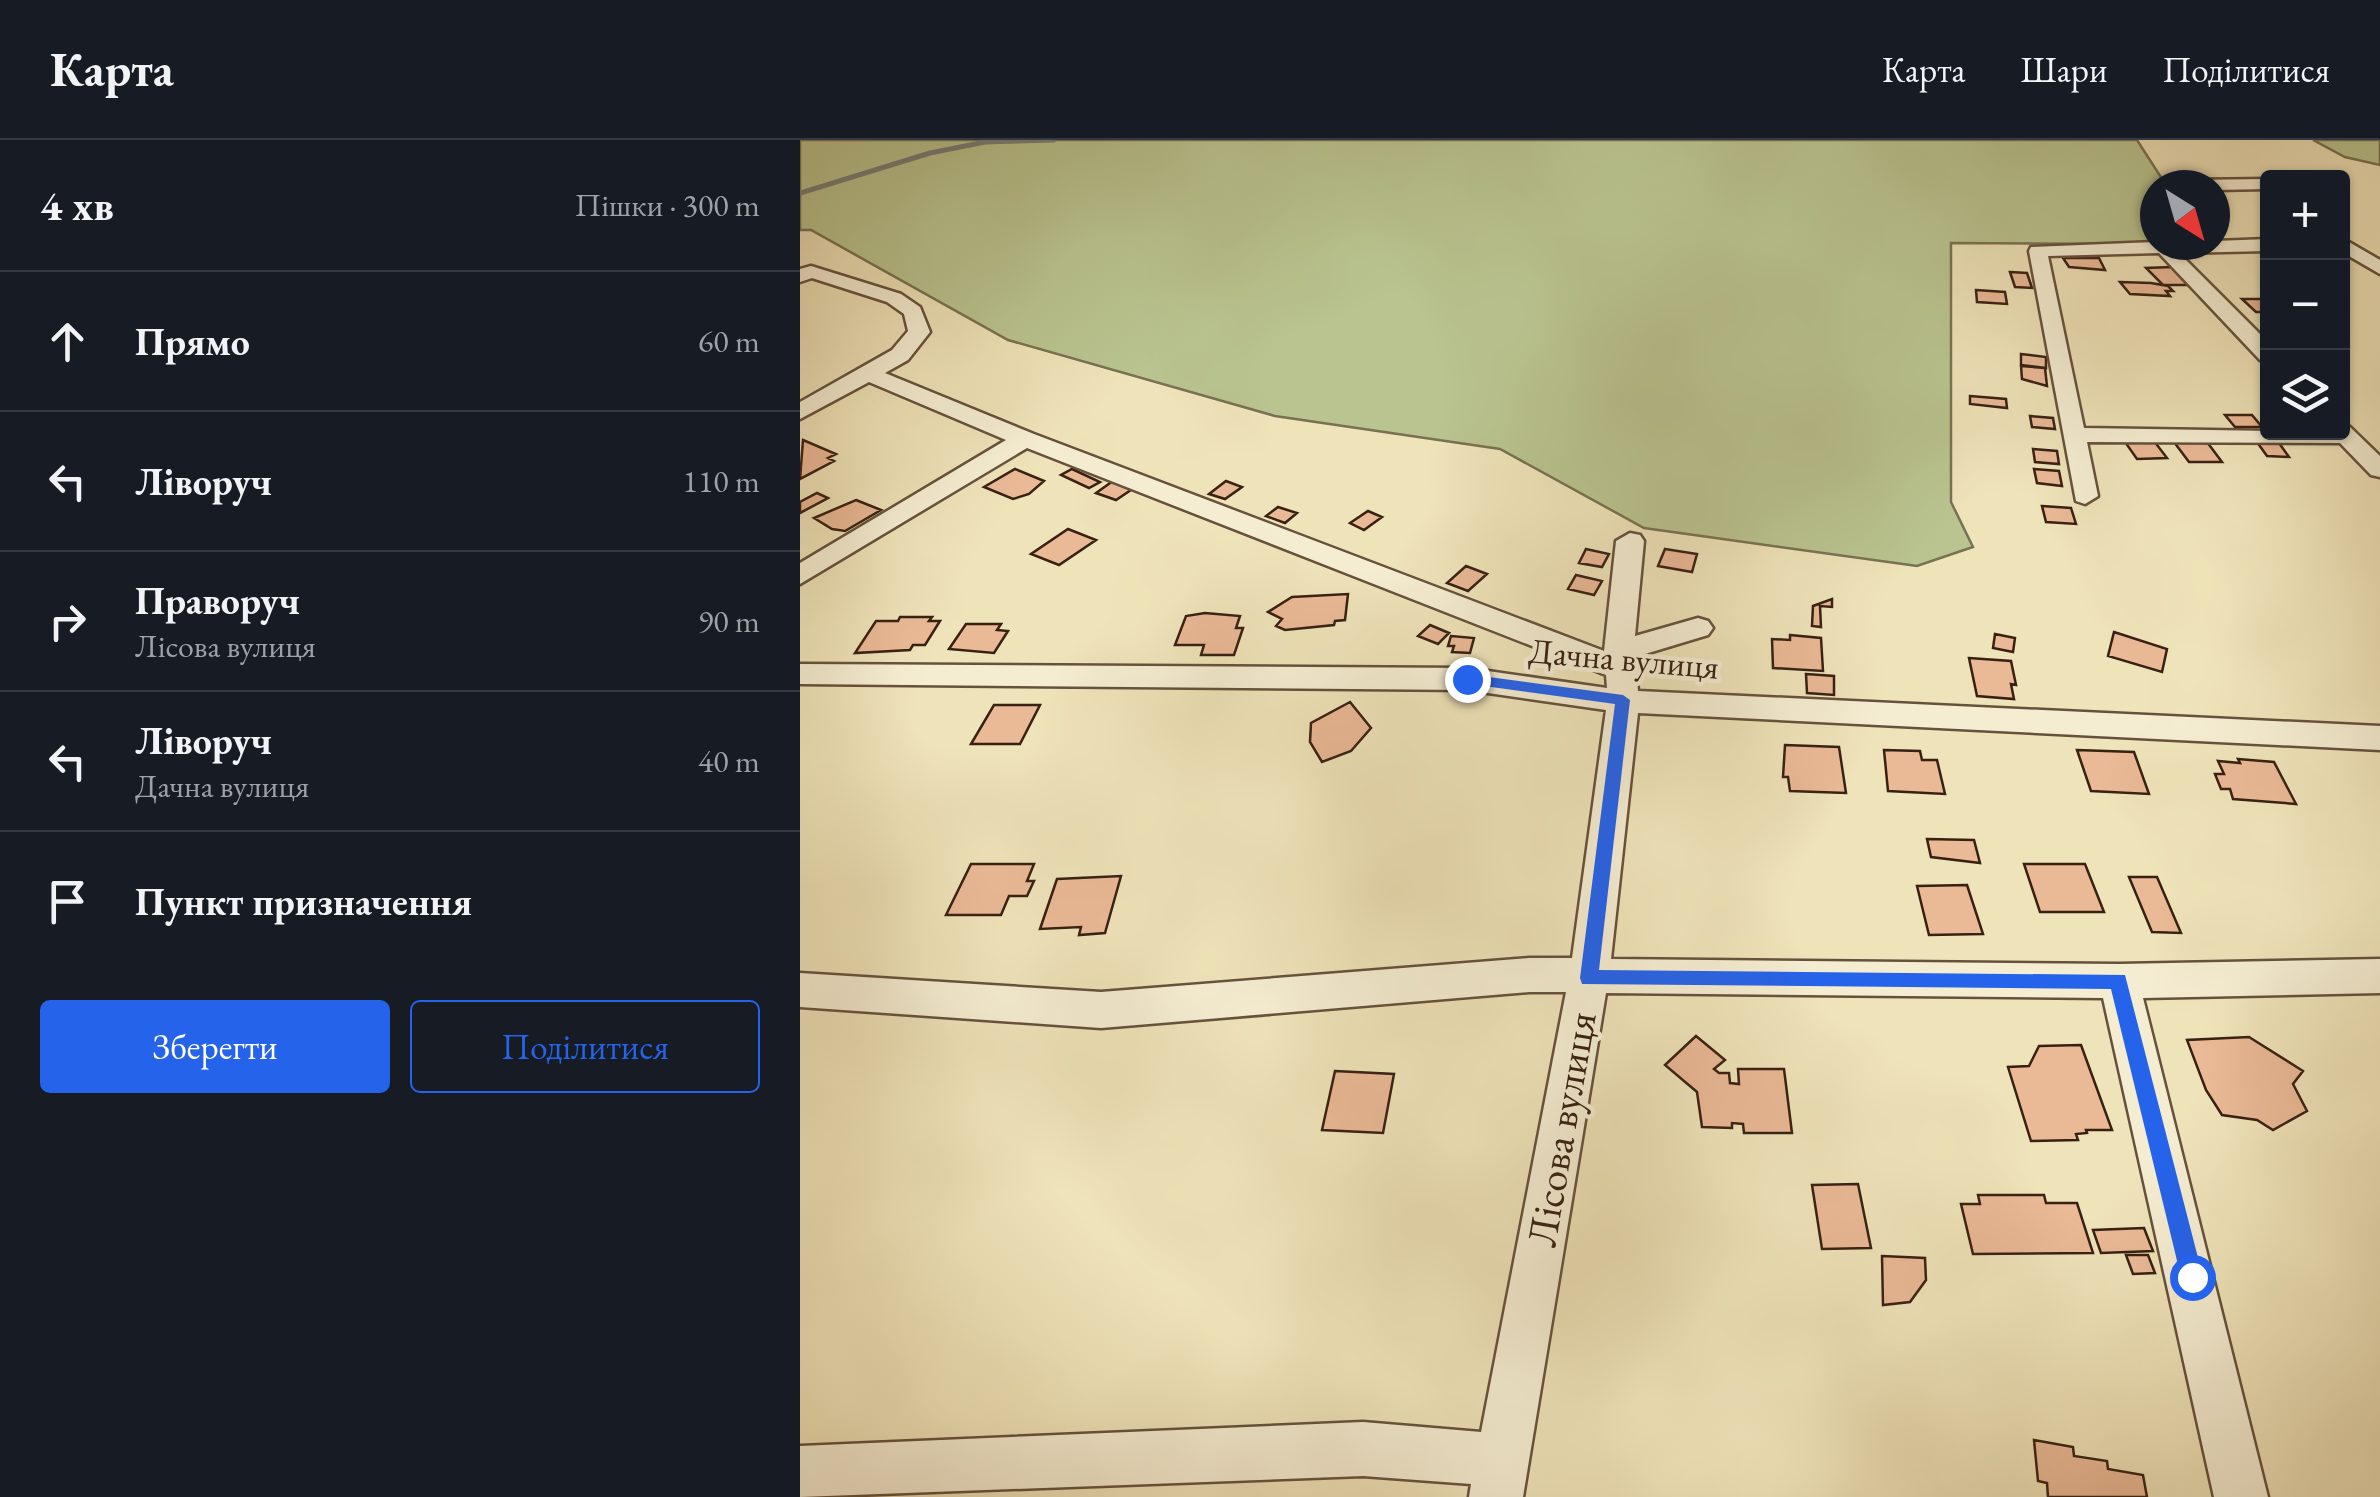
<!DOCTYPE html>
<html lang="uk">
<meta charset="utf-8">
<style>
body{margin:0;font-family:"EB Garamond",serif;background:#242831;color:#f1f3f6}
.controls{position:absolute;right:30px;top:30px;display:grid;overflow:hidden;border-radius:10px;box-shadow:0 2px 8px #0004}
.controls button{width:90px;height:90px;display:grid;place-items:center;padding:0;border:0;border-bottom:2px solid #363941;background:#171b24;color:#f1f3f6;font:50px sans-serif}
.compass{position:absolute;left:1340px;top:30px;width:90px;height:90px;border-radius:50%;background:#171b24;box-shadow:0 2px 8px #0004;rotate:143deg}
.stop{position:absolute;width:30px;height:30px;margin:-22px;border:8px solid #2563eb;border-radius:50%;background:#fff}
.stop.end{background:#2563eb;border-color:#fff;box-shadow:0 2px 10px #0008}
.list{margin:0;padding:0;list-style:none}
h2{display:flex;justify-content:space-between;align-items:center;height:130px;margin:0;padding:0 40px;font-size:42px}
h2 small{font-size:32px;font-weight:400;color:#9ea1a6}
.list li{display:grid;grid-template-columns:65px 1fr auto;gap:30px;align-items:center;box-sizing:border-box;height:140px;padding:0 40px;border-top:2px solid #363941}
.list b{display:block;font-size:38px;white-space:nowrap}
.list p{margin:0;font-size:32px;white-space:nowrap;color:#9ea1a6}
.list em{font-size:32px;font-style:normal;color:#9ea1a6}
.actions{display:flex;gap:20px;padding:30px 40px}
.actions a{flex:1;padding:22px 0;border:2px solid #2563eb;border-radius:10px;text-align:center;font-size:35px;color:#2563eb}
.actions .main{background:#2563eb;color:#fff}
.icon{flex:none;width:55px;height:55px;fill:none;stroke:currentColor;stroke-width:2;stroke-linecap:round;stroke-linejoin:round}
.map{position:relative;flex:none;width:1580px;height:1357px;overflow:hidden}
header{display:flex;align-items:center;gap:60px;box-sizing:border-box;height:140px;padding:0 50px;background:#171b24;border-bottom:2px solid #363941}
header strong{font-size:48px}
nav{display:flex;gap:55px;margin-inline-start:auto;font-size:35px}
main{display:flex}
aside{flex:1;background:#171b24}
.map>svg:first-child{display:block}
.green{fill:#b9c490;stroke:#787252;stroke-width:2.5}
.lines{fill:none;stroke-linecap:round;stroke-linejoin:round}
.stream{stroke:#757e77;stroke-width:5}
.building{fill:#eab996;stroke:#382113;stroke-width:2.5}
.minor-casing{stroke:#66523c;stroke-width:5}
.minor{fill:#f5edd2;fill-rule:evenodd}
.route{fill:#2563eb}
.labels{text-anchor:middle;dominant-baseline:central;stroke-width:9;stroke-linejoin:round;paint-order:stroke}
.street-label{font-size:35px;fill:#382113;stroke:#f5edd2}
.near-street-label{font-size:42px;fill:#382113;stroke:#f5edd2}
</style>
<header>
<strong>Карта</strong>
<nav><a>Карта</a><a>Шари</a><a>Поділитися</a></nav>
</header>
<main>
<aside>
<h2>4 хв<small>Пішки · 300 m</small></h2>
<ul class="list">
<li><svg class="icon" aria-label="ahead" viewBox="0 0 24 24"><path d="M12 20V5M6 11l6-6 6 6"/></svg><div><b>Прямо</b></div><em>60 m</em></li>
<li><svg class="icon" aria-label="left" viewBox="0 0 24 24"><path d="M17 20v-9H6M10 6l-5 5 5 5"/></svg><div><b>Ліворуч</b></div><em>110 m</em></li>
<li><svg class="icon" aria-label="right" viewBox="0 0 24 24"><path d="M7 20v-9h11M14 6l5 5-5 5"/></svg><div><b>Праворуч</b><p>Лісова вулиця</p></div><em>90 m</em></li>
<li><svg class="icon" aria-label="left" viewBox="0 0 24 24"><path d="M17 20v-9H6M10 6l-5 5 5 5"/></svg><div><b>Ліворуч</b><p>Дачна вулиця</p></div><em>40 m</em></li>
<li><svg class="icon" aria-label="arrive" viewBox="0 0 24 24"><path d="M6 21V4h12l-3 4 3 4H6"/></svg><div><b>Пункт призначення</b></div></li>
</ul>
<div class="actions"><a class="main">Зберегти</a><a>Поділитися</a></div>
</aside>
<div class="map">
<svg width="1580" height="1357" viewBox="0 0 1580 1357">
<rect width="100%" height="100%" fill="#efe3b9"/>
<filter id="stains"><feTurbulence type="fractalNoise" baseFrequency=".002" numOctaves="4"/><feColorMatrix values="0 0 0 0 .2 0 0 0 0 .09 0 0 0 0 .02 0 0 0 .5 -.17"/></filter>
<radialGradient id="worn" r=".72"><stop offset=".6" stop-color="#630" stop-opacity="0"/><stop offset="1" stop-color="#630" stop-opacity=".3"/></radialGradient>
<!-- green -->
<path class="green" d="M0,0h1337l29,45h-11v59l-204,-1v259l22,45 -56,19 -273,-38 -144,-79 -225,-33 -267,-76 -197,-110h-11z
M1513,0h67v25l-35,-8z"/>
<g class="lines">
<!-- stream -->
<path class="stream" d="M0,53l130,-40 55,-11 69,-2"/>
</g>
<!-- building -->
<path class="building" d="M1263,118h36l6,12 -36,-3z
M1372,127l17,18h-26l-17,-17z
M1210,132l17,1 5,15 -17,-1z
M1320,142l31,1 17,3 5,5h-7l4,5 -40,-2z
M1176,150l29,2 2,12 -30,-2z
M1442,159h20l6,5v8h-12z
M1221,214l25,3v11l-25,-3z
M1221,226l24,2 2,18 -25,-7z
M1170,256l36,3 1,9 -37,-4z
M1425,275h27l10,12h-27z
M1230,276l23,2 2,11 -23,-2z
M3,300l33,14 -8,4 6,3 -34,18z
M1354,301l13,17 -30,1 -12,-17z
M1374,302h33l15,20h-33z
M1457,302l22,1 10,14 -22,-1z
M1233,309l24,2 2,13 -24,-2z
M215,329l29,12 -15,13 -16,5 -29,-12z
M272,329l28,13 -11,6 -28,-13z
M1234,329l25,2 3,15 -25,-3z
M313,341l21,7 -18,12 -20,-7z
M426,341l16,6 -17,12 -16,-5z
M17,353l11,5 -28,15v-11z
M56,360l25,10 -36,21 -13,-2 -18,-11z
M1242,366l29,2 5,16 -30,-2z
M478,367l19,6 -12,10 -19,-7z
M568,371l14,6 -18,13 -14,-7z
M268,389l28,11 -37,25 -28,-11z
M786,409l23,5 -7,13 -23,-4z
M865,409l32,5 -5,18 -34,-6z
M666,426l21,8 -19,17 -21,-8z
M776,435l26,6 -8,14 -26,-6z
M548,454l-3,26 -10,1 -1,4 -49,5 -9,-4 6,-7 -14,-7 24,-15z
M1032,459v8l-12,-1 1,21 -9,-1 1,-20z
M405,473l35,3 -4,12h7l-9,27h-33l3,-10h-29l11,-29z
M100,477h32l-3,4h11l-15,24h-12l-3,5 -55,3 21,-32h22z
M166,484h35l-4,6 11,1 -14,22 -45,-4z
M630,485l19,8 -11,11 -20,-8z
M1314,492l53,17 -5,23 -54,-16z
M1195,494l20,4 -2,14 -20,-4z
M990,495l31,3 2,33 -50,-3 -1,-29 18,1z
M651,496l23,2 -4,15 -18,-1 2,-6h-6z
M1169,518l42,3 5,24 -5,-1 3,15 -37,-3z
M1006,534l28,2v19l-27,-2z
M550,562l21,26 -20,23 -29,11 -12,-20 1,-19z
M194,565h46l-20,39h-49z
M985,605l54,2 7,46 -56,-2 -2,-14h-5z
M1084,610l36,1 2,9h15l8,34 -57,-3z
M1277,610l57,2 15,42 -58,-3z
M1438,619l36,3 22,42 -63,-5 -3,-10h-9l-6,-15h9l-6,-13 22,2z
M1127,699l47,1 6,23 -49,-6z
M171,724h63l-7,17h7l-7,15h-18l-8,19h-55z
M1224,724h61l19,48h-64z
M321,736l-16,57 -26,2 2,-8 -41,2 17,-50z
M1329,737h28l24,56 -29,-1z
M1167,745l16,49 -54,1 -12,-49z
M896,896l29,24 -11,9 5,4h10l1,10 9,1 -1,-15h46l8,64h-48l-1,-9 -11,-1v5l-30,-1 -5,-35 -32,-27z
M1449,897l54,34 -10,13 14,27 -34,19 -16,-10 -35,-5 -16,-25 -19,-50z
M1281,905l31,85h-26l1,3 -11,1 2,6 -47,1 -23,-74 21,-1 10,-20z
M535,931l59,3 -11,59 -61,-3z
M1058,1044l13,64 -49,1 -10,-64z
M1178,1055h66l2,8h31l16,50 -120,1 -12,-50h19z
M1344,1088l9,23 -52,2 -8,-23z
M1326,1115h22l7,18 -22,1z
M1082,1116l43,2 1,22 -16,22 -27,3z
M1234,1300l39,7 1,9 33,5 1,8 35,6 4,22h-99l-1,-14 -9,-2z"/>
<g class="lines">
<!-- minor casing -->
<g class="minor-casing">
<path id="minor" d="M1468,39v10l-53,1v-5h-35l8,-5z
M1542,98l38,22v14l-38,-22z
M1468,99v12l-89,2 89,89v19l-8,-1 -101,-107 -111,3 36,172 258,4v-7l8,2 30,29v21l-9,-2 -31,-32 -253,-1 11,54 -13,8 -9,-3 -47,-250 2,-4 124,-5 60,3v-4z
M11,126l90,28 19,13 10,25 -22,28 -23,13 149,61 570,217 12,-110 14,-8 10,2 4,6 -9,95 63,-18 10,3 5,7 -5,7 -73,22 3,34 742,35v24l-742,-37 -27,246 508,5 261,-5v34l-237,5 125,499h-54l-111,-499 -497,-5 -83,504h-54l2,-13 -108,-8 -563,21v-51l563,-24 118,10 85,-440h-37l-428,36 -301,-21v-34l301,19 428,-34h43l34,-248 -139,-20 -667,-6v-20l667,4 140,20 -1,-13 -579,-227 -227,136v-21l206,-123 -137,-58 -69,37v-17l92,-52 16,-19 -4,-17 -17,-12 -75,-24 -12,4v-13z"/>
</g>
<!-- minor -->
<use href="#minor" class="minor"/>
</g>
<!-- route -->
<path class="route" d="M667,534l156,21 7,5 -31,270 526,5 78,302 -3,8 -8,3 -8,-3 -3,-8 -70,-288 -529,-5 -2,-6 35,-274 -153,-21v-7z"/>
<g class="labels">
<!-- street labels -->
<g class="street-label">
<text transform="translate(824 518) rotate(5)">Дачна вулиця</text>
</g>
<!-- near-street labels -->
<g class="near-street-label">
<text transform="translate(761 989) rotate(-80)">Лісова вулиця</text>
</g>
</g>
<rect width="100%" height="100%" filter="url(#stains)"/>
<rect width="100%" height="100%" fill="url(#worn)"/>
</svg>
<div class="controls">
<button>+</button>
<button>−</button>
<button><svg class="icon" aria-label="layers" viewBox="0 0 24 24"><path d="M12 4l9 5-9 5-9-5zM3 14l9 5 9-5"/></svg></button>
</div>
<svg class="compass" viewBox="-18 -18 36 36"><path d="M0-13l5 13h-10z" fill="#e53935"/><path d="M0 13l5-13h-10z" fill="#9ea1a6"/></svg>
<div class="stop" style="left:1392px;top:1137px"></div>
<div class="stop end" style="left:667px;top:539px"></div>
</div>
</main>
